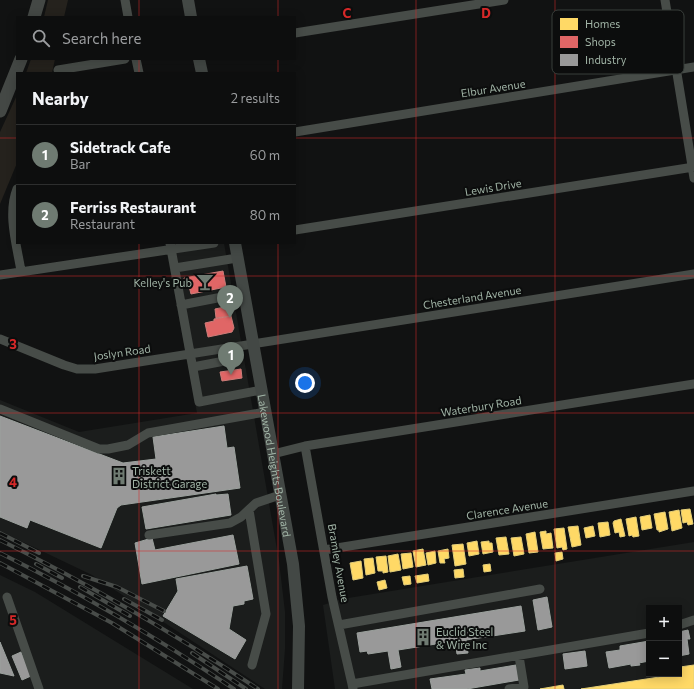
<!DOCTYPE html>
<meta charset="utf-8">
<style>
body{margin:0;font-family:Commissioner,sans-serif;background:#1b1c1c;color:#f1f3f6}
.controls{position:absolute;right:12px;bottom:12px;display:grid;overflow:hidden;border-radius:0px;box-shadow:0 2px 10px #0003}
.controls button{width:36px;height:36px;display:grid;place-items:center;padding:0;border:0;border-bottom:1px solid #2d2e2e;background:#0d0e0e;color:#f1f3f6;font:20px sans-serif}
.you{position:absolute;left:305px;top:383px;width:14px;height:14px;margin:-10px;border:3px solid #fff;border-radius:50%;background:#1a73e8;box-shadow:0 0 0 6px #1a73e833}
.badge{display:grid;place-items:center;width:26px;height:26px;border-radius:50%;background:#6f7b72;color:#fff;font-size:13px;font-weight:700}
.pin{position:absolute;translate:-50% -33px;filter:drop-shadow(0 1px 2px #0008)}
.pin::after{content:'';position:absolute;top:21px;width:14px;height:12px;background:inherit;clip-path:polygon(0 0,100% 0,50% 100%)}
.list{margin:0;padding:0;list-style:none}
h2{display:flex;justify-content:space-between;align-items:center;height:52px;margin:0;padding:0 16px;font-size:17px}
h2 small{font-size:13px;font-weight:400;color:#9a9c9e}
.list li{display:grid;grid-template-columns:26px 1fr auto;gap:12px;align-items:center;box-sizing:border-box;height:60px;padding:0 16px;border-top:1px solid #2d2e2e}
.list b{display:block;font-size:15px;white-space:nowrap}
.list p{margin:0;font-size:13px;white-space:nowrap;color:#9a9c9e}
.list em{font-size:13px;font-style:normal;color:#9a9c9e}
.icon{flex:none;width:22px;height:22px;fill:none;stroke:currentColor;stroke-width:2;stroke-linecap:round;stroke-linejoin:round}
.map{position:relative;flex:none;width:694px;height:689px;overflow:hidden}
.search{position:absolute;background:#0d0e0e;box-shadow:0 2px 10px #0003;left:16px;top:16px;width:280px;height:44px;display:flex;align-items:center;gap:10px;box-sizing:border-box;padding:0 14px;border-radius:0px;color:#9a9c9e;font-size:15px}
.panel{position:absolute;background:#0d0e0e;box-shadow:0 2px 10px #0003;left:16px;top:72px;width:280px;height:172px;border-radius:0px}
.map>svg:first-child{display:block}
.built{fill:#1b1d1c;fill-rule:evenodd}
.green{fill:#25221d}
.homes{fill:#ffd966;stroke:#e3ce79}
.shops{fill:#e06666;stroke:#cd7d79}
.industry{fill:#999;stroke:#9ba19d}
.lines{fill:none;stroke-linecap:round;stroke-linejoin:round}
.minor{stroke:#474c48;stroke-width:9}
.major{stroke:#434845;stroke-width:12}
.highway{stroke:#444845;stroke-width:13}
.rail-casing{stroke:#484c49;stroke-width:4}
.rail{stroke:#0c0d0d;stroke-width:2.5;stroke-dasharray:8;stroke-linecap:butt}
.grid{fill:none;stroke:#d62828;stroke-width:1;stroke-opacity:0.55}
.labels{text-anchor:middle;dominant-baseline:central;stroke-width:4;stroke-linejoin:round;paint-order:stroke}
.street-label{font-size:11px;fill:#a1b4a6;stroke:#0c0d0d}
.poi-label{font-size:11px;fill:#a1b4a6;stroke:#0c0d0d;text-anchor:start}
.key{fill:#0c0d0d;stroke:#393f3b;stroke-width:1}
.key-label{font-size:11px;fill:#a1b4a6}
.grid-label{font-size:13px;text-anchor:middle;font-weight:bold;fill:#d62828;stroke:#0c0d0d;stroke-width:4;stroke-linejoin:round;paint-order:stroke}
</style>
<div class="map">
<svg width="694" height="689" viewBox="0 0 694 689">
<rect width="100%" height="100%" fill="#111212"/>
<!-- built -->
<path class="built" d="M165,243h59l55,318 6,51v37l-3,40h-17l-173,-114 -92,-44v-131l79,32 118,-19z
M694,542v147h-359l-12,-84 19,-6zM649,608h30v66h-30z
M0,575l35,17 158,97h-193z"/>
<!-- green -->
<path class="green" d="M48,0h20l-4,17h-20z
M31,59h24l-3,14h-26z
M17,95v68l-17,41v-72z"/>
<!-- homes -->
<path class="homes" d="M690,509l3,15 -5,1 -1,-3 -4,1 -2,-13z
M679,510l3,18 -10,3 -3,-19z
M665,512l3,17 -9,3v-2h-2l-3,-16z
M650,515l2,13 -10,2 -2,-13z
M636,517l3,19 -6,1 -1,-2 -3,1 -3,-17z
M621,519l4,17 -5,1 -1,-5 -4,1 -2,-10 1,-2z
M608,522l2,13 -10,2 -2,-14z
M578,526l3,19 -9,2 -4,-20z
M593,526l2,10 -9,2 -2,-10z
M564,528l3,21 -4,1 -1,-3 -5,1 -3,-19z
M546,531v3l5,-1 2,15 -10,1 -3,-17z
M535,532l3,20 -9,1 -3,-19z
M506,537l3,17 -10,1 -3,-17z
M521,537l3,17 -10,2 -3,-18z
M477,541l2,13 -10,2 -2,-13z
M489,541v2h3l1,9 -10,2 -2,-12z
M463,544l3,20 -11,2 -3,-21z
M423,549l3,16 -10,2 -3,-16z
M448,549l1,9 -5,1 1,4h-5l-2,-12z
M435,551l1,12 -8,2 -2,-12z
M562,552l1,7 -7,2 -1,-8z
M411,553l2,14 -10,2 -2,-15z
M398,554l3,16 -11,2 -2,-16z
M386,556l2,16 -5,1v-2h-5l-2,-14z
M373,558l2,15 -9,2 -2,-16z
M361,561l2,17 -10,2 -3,-17z
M490,564l1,7 -7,1 -1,-7z
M463,569l1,8 -9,1 -1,-8z
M428,574l1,7 -12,2 -2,-7z
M410,576l1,8 -7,1 -2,-8z
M385,580l2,8 -8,2 -2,-8z
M694,665v24h-113l98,-15 2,-1 -1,-6z
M563,685l1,4h-24z"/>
<!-- shops -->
<path class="shops" d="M223,271l3,16 -35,7 -2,-8 -3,1 -2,-9z
M229,306l2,10 -15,2 -1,-9z
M231,316l3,12 -2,4 -24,5 -3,-14 9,-2v-2z
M241,369l1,9 -20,3 -2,-9z"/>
<!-- industry -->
<path class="industry" d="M0,416l123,47 33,-4 -3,-22 71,-11 3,22 7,-1 6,41 -119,17 -4,3 -16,40 -71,-28 -3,8 -27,-11z
M216,494v1l12,-1 3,21 -85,14 -4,-22z
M233,535l6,29 -97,20 -7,-41 17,-5 3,12z
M247,566l6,33 -9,2v3l-11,2 -4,23 17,11 -11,19 -72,-43 15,-25 -2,-12z
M547,597l5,30 -14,3 -5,-30z
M521,606l4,25 -59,9 2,13 -11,1 -2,-13 -57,9 3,17 -10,2 -3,-18 -20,3 -1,-3 -7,1 -3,-19z
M688,630l2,9h-3l2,15 -10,2v-24z
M649,641v20l-10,2 1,2 -9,1v-2l-22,4 -3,-16 14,-2v-4z
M0,642l14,34 -14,-3z
M585,651l2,15 -22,3 -2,-15z
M21,652l10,24 -9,4 -10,-24z
M516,665l3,15 -52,9h-35l-2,-10 36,-5 -1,-4 15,-2v3z"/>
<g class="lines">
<!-- minor -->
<path class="minor" d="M125,0l3,17
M665,0l29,178
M295,33l209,-33
M136,59l3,14
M58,70l67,-11
M295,132l399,-65
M17,189c-10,25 0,57 4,82
M295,230l399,-63
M170,243l29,159 62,-12
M175,268l62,-10
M0,275l214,-32
M181,305l62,-12
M0,339l64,26 13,4h18l599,-95
M193,367l42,-8
M0,409l99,40h9l20,-4 20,-12 117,-21
M305,446l27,151 20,87
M273,454l32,-8 389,-62
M249,510l17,104 -14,51
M149,535l81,-12 11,-6 15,-14 24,-8
M324,550l370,-59
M7,597l32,92
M339,625l201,-36
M679,625l15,-5
M353,689l-1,-5 297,-51
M509,689l15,-2 -5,-31"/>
<!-- major -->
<g class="major">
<path d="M188,0l3,17"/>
<path d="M199,59l3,14"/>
<path id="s1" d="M235,243l58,321 6,62 -1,63"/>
</g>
<!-- highway -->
<path class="highway" d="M34,17l5,-17
M0,111l21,-52"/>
<!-- rail casing -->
<g class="rail-casing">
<path id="rail" d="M0,533l39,20
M0,540c89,44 175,94 258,149
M0,553c81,40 159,86 234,136
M0,563l112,60 106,66
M36,564l26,14
M83,576l34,11 47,24
M80,587l50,29
M124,599l38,21
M192,653l54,36"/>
</g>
<!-- rail -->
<use href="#rail" class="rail"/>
</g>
<!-- grid -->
<path class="grid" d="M139,0v17M278,0v17M416,0v689M555,0v689M139,59v14M278,59v14M0,138h17M295,138h399M139,243v446M278,243v446M0,276h694M0,413h694M0,551h694"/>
<!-- icons -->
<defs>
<g id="bar-bare" transform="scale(1.38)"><path d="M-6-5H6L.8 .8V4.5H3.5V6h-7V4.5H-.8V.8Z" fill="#6f7b72" stroke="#0c0d0d" stroke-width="2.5" paint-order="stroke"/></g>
<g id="building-bare" transform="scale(1.38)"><path d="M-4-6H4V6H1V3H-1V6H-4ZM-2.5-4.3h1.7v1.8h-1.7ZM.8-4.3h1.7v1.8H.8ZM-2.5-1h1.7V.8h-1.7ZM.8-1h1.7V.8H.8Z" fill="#6f7b72" stroke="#0c0d0d" stroke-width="2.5" paint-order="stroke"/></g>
</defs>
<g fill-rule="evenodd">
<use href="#bar-bare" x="205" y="282"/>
<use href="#building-bare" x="119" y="476"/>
<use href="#building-bare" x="423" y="637"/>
</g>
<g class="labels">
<!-- street labels -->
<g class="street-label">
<text transform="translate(493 88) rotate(-9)">Elbur Avenue</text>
<text transform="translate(493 187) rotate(-9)">Lewis Drive</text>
<text transform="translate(472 297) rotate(-9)">Chesterland Avenue</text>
<text transform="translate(122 352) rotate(-8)">Joslyn Road</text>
<text transform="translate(481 406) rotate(-9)">Waterbury Road</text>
<text stroke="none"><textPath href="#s1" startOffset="226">Lakewood Heights Boulevard</textPath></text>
<text transform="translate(507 509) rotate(-9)">Clarence Avenue</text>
<text transform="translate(339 563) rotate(80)">Bramley Avenue</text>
</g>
<!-- poi labels -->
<g class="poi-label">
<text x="192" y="282" text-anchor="end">Kelley's Pub</text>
<text x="132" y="470">Triskett<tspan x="132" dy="13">District Garage</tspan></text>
<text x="436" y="631">Euclid Steel<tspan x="436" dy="13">&amp; Wire Inc</tspan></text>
</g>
</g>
<!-- legend -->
<rect x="552" y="10" width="132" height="64" rx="6" class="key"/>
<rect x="560" y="18" width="18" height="12" fill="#ffd966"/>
<rect x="560" y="36" width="18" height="12" fill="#e06666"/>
<rect x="560" y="54" width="18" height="12" fill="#999"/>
<g class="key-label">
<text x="585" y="28">Homes</text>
<text x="585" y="46">Shops</text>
<text x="585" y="64">Industry</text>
</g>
<g class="grid-label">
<text x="347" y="18">C</text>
<text x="486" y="18">D</text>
<text x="13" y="349">3</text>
<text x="13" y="487">4</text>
<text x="13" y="625">5</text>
</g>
</svg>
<div class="controls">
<button>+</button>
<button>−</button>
</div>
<div class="you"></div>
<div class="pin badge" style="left:231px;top:375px">1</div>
<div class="pin badge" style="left:230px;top:318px">2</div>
<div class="search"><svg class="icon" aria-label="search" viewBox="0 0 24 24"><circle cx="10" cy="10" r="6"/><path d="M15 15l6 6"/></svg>Search here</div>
<section class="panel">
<h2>Nearby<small>2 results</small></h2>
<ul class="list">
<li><span class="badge">1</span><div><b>Sidetrack Cafe</b><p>Bar</p></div><em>60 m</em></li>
<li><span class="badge">2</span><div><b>Ferriss Restaurant</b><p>Restaurant</p></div><em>80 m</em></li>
</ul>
</section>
</div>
